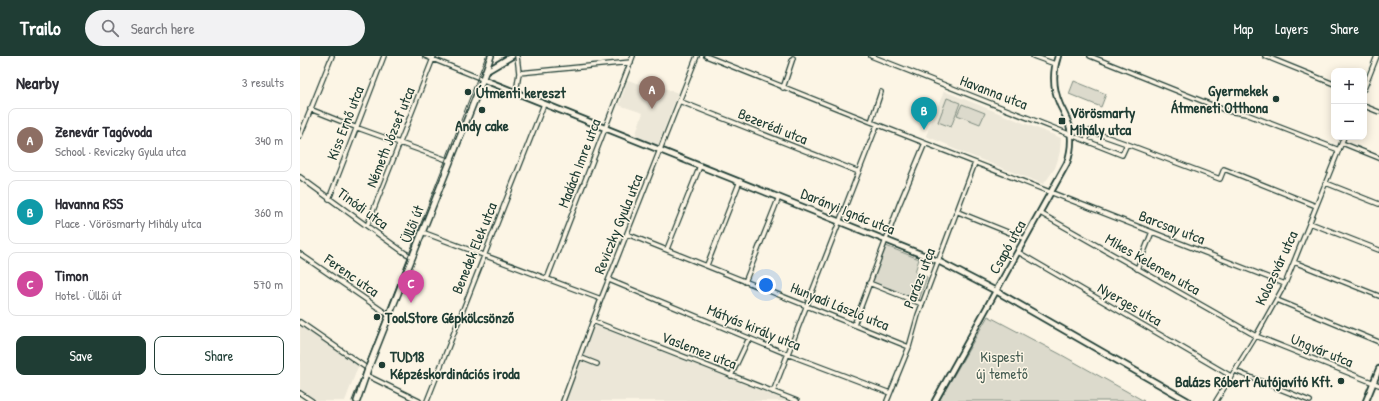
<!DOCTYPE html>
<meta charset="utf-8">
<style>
body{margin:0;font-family:"Patrick Hand",sans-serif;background:#f2f2f3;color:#2b2b33}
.controls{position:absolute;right:12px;top:12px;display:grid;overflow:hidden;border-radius:8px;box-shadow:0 2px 10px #0003}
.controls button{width:36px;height:36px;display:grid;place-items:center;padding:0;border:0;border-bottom:1px solid #e1e1e2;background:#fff;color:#2b2b33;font:20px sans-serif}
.you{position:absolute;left:466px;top:229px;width:14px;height:14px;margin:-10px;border:3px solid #fff;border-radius:50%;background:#1a73e8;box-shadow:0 0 0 6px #1a73e833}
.badge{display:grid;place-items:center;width:26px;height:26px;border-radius:50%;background:#1f3d34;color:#fff;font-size:13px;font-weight:700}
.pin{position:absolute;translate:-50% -33px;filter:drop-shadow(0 1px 2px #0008)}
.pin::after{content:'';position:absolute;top:21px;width:14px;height:12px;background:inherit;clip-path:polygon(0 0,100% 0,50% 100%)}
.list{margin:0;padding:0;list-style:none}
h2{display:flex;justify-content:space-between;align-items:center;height:52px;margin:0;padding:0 16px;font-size:17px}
h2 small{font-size:13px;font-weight:400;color:#7c7c81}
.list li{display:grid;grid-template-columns:26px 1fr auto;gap:12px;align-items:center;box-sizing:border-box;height:64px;margin:0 8px 8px;padding:0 8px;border:1px solid #e1e1e2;border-radius:8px}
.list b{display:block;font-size:15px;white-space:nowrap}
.list p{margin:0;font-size:13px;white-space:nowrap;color:#7c7c81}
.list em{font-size:13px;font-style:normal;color:#7c7c81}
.actions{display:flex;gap:8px;padding:12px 16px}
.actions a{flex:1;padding:9px 0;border:1px solid #1f3d34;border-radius:8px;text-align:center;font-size:14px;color:#1f3d34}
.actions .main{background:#1f3d34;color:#fff}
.icon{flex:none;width:22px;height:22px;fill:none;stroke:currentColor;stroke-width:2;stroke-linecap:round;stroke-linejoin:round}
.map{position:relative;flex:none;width:1079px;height:345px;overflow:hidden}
header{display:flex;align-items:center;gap:24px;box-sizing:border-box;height:56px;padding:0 20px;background:#1f3d34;color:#fff}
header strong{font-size:19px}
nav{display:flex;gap:22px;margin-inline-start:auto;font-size:14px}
.search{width:280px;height:36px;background:#f2f2f3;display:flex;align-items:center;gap:10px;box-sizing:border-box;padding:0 14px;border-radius:22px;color:#7c7c81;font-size:15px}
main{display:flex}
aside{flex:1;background:#fff}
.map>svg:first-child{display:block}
.built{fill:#ece7d8}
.green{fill:#dcdacc;stroke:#7e8c80}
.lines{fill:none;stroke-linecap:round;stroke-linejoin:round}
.minor-casing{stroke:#1f3d34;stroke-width:6}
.tertiary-casing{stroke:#1f3d34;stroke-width:8}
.secondary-casing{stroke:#1f3d34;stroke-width:8}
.minor{stroke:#fcf5e5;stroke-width:3.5}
.tertiary{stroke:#fcf5e5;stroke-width:4.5}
.secondary{stroke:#fcf5e5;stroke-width:5}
.tram{stroke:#1f3d34;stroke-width:1}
.poi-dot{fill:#1f3d34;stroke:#fcf5e5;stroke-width:1.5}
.labels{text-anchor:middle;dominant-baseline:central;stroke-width:3;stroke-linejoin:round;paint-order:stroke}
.poi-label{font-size:15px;font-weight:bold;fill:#1f3d34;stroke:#fcf5e5;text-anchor:start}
.street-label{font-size:15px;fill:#1f3d34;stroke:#fcf5e5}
.park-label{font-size:15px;fill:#455c52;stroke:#fcf5e5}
</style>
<header>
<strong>Trailo</strong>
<div class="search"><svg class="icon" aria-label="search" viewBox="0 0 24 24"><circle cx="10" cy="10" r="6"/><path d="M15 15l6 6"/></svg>Search here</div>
<nav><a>Map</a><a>Layers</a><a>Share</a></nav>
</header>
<main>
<aside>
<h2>Nearby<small>3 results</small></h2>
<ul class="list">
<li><span class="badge" style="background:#8d6e63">A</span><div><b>Zenevár Tagóvoda</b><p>School · Reviczky Gyula utca</p></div><em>340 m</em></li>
<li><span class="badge" style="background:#0f9aa8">B</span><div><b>Havanna RSS</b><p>Place · Vörösmarty Mihály utca</p></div><em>360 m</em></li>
<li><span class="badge" style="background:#d1479c">C</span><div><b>Timon</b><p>Hotel · Üllői út</p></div><em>570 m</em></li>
</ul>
<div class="actions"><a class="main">Save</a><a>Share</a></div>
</aside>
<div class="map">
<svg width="1079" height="345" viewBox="0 0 1079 345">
<rect width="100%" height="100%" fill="#fcf5e5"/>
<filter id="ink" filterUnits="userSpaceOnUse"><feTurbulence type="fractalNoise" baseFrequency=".025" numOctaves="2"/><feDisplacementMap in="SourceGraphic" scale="8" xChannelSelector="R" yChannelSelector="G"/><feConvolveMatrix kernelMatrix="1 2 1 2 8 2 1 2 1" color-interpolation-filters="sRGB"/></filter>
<g filter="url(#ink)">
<!-- built -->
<path class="built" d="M328,24l25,9 3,-4 22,8 -20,52 -23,-9 8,-23 -24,-8z
M644,35l117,47 -1,13 -2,8 -3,9 -9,13 -3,3 -94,-37 -1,-2 -22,-9z
M0,268l59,40 -14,37h-28l-17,-12z
M295,269l193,76h-224z"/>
<!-- green -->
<path class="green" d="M774,25l32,13 -5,13 -32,-13z
M647,42l13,5 -9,24 -13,-5z
M662,48l23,9 -5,11 -23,-9z
M586,190l33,13 -4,13 12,5 -8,23 -47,-18z
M688,260l72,38 84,47h-205z"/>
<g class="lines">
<!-- minor casing -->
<g class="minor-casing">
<path id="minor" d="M125,0l57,23
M406,0l165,66 414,162
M571,0l251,99 5,-11 93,35 4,-10 92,37
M733,0l22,8
M790,0l137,55 19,3 93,36
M965,0l69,28
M219,17l112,-11
M483,32l10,-30
M1064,33l13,-33
M216,37l3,-20 -2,-17
M379,45l180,71
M1064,50l15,6
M10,53l45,18 95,34
M571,66l10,-30
M0,80l32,-80
M786,85l4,-10 37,13
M1042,87l37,15
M0,121l67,49 38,27 8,4
M1026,127l53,21
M29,143l55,-143
M658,156l67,27
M740,157l216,123 123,49
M1010,167l69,27
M67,170l67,-170
M122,176l179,67
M327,178l282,113
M367,193l33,-83
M718,196l213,124
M0,198l90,62
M994,206l85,34
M407,209l33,-84
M837,213l15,-37
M247,223l86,-223
M309,224l178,74 103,39
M445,226l34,-85
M569,227l53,21
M977,244l102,42
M293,265l204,80
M0,266l68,47
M554,269l45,-120 26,-62
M279,301l18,7
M935,315l75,30
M66,319l53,26
M431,320l18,-38
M473,336l104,-267
M0,337l12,8
M127,345l117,-297
M263,345l38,-102 96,-243
M587,345l22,-54 9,-32 57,-152
M916,345l40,-65 29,-52 59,-147"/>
</g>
<!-- tertiary casing -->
<g class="tertiary-casing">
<path id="tertiary" d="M185,16l27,-16
M182,23l456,182 58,30 192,110
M635,345l132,-238c4,-11 5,-23 3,-35 -2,-8 -6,-15 -10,-23 -7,-16 -8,-32 -2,-49
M1066,345l13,-32"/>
</g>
<!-- secondary casing -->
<g class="secondary-casing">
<path id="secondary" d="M57,345l11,-32 113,-285 10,-28"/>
</g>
<!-- minor -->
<use href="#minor" class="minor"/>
<!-- tertiary -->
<use href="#tertiary" class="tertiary"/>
<!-- secondary -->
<use href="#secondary" class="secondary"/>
<!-- tram -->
<path class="tram" d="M52,345l134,-345"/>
</g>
</g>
<!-- markers -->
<g class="poi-dot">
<circle cx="168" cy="36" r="4"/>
<circle cx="976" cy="43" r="4"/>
<circle cx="182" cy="54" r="4"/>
<rect x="758" y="61" width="8" height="8" rx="2"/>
<circle cx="77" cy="261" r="4"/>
<circle cx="82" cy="309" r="4"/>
<circle cx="1041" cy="325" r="4"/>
</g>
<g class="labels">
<!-- poi labels -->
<g class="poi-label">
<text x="968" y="34" text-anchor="end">Gyermekek<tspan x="968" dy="17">Átmeneti Otthona</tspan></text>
<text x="176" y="36">Útmenti kereszt</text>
<text x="770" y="56">Vörösmarty<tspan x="770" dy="17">Mihály utca</tspan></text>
<text x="182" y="69" text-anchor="middle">Andy cake</text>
<text x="85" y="261">ToolStore Gépkölcsönző</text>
<text x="90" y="300">TUD18<tspan x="90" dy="17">Képzéskordinációs iroda</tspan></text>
<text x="1033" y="325" text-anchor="end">Balázs Róbert Autójavító Kft.</text>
</g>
<!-- street labels -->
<g class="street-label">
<text transform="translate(694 36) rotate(21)">Havanna utca</text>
<text transform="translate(45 67) rotate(-69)">Kiss Ernő utca</text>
<text transform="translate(473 70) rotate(22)">Bezerédi utca</text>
<text transform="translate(90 81) rotate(-68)">Németh József utca</text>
<text transform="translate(279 107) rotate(-69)">Madách Imre utca</text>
<text transform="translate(63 152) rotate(36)">Tinódi utca</text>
<text transform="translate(548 155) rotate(22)">Darányi Ignác utca</text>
<text transform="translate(112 168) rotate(-69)">Üllői út</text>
<text transform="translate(318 168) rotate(-68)">Reviczky Gyula utca</text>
<text transform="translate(872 171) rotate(21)">Barcsay utca</text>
<text transform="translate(707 191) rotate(-61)">Csapó utca</text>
<text transform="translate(174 192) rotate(-68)">Benedek Elek utca</text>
<text transform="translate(853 208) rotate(30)">Mikes Kelemen utca</text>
<text transform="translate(976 212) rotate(-65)">Kolozsvár utca</text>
<text transform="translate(52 219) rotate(35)">Ferenc utca</text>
<text transform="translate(619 222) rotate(-69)">Parázs utca</text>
<text transform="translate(830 248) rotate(30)">Nyerges utca</text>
<text transform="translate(540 250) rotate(22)">Hunyadi László utca</text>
<text transform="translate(454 271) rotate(22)">Mátyás király utca</text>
<text transform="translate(399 294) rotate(21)">Vaslemez utca</text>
<text transform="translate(1022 294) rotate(22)">Ungvár utca</text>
</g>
<!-- park labels -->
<g class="park-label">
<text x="702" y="300">Kispesti<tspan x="702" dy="17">új temető</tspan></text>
</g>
</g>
</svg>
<div class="controls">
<button>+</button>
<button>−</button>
</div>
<div class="you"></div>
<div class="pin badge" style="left:352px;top:53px;background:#8d6e63">A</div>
<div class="pin badge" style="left:624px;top:74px;background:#0f9aa8">B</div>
<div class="pin badge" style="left:111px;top:247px;background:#d1479c">C</div>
</div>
</main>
